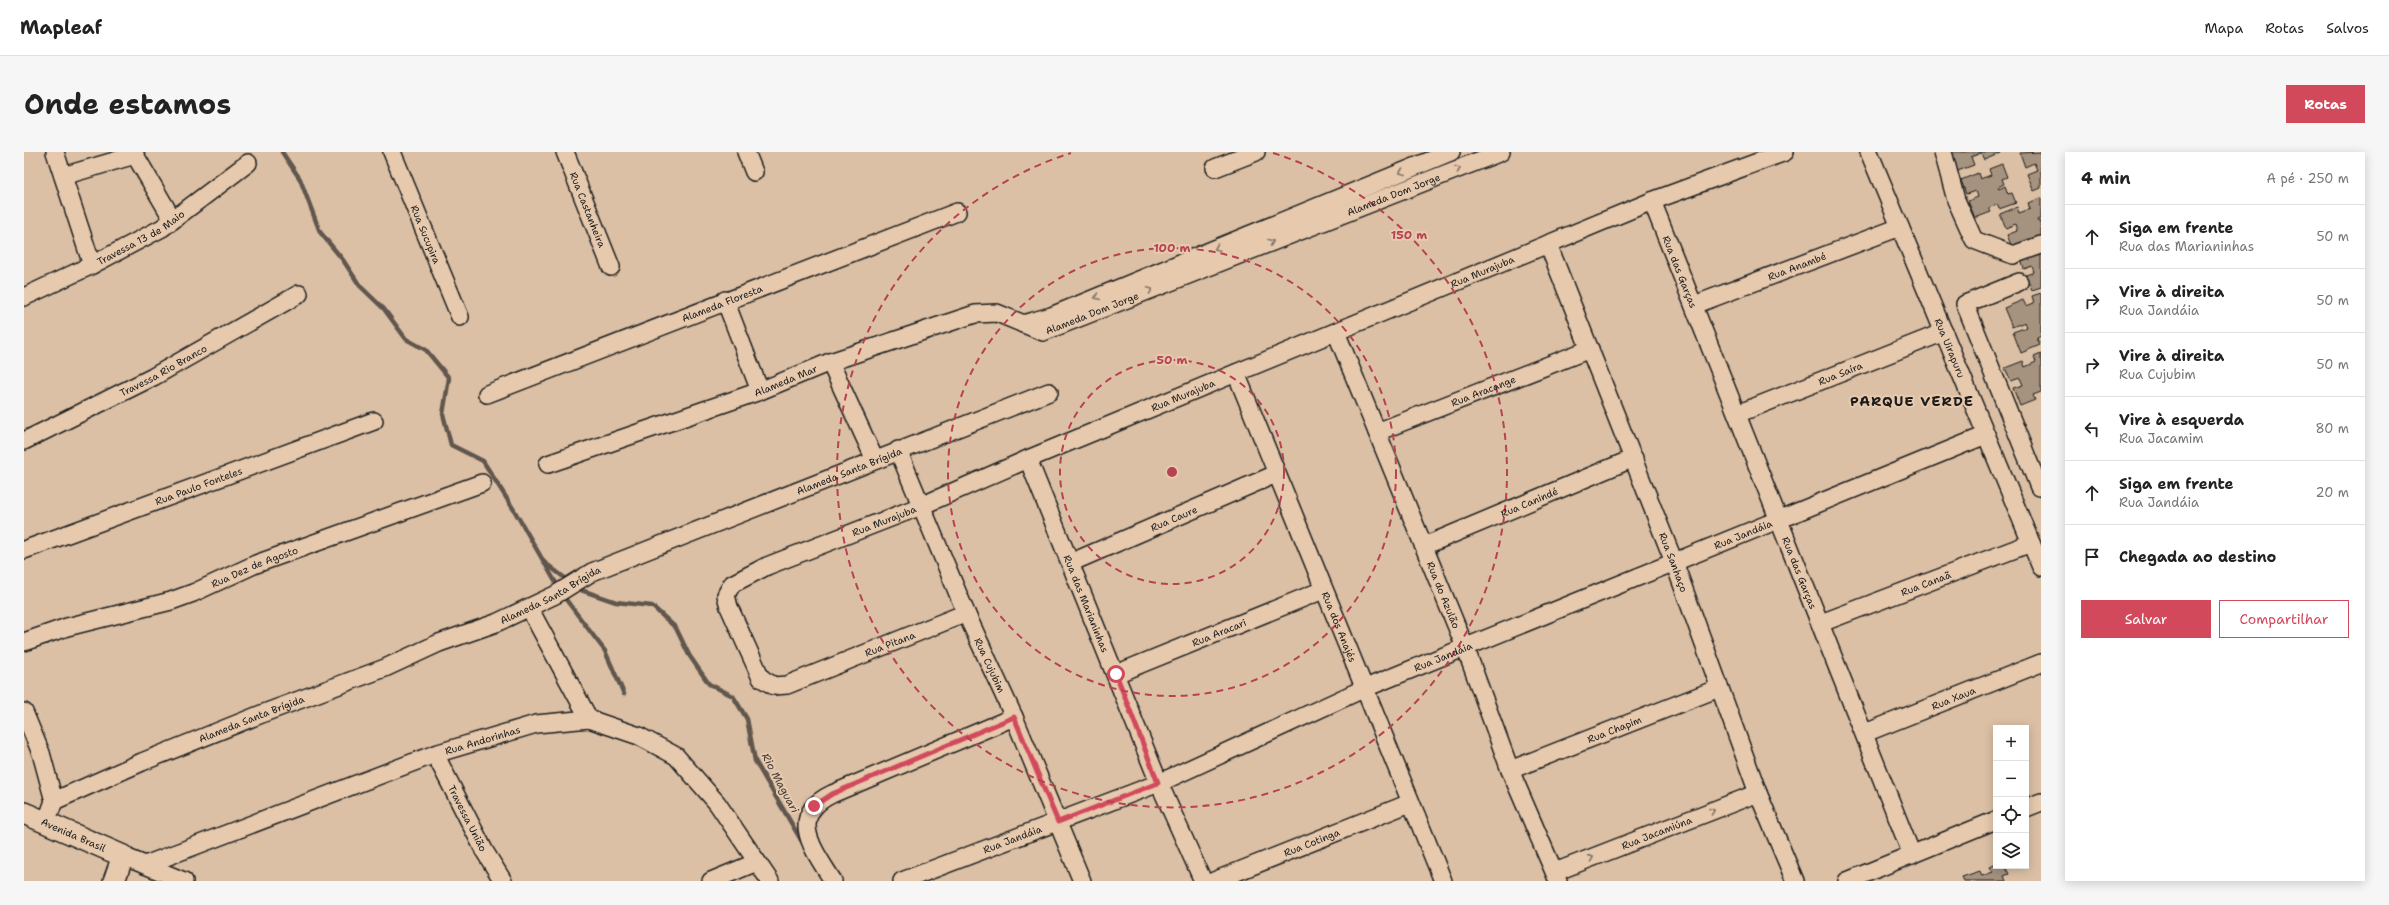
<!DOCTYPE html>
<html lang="pt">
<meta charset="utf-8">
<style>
body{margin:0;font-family:"Shantell Sans",sans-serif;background:#f6f6f6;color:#222}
.controls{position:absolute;right:12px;bottom:12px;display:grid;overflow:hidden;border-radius:0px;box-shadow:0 2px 10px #0003}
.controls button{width:36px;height:36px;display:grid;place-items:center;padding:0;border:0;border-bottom:1px solid #e0e0e0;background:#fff;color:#222;font:20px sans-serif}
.stop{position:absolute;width:12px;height:12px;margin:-9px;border:3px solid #d1495b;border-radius:50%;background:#fff}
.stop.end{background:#d1495b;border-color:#fff;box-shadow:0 1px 4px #0008}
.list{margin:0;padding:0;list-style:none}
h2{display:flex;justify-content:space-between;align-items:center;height:52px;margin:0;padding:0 16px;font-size:17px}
h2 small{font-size:13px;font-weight:400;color:#767676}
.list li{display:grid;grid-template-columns:26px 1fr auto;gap:12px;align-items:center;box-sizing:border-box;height:64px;padding:0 16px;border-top:1px solid #e0e0e0}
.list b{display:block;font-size:15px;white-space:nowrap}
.list p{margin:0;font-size:13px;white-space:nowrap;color:#767676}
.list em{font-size:13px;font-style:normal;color:#767676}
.actions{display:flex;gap:8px;padding:12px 16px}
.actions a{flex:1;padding:9px 0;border:1px solid #d1495b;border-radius:0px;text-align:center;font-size:14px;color:#d1495b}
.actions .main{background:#d1495b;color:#fff}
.icon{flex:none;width:22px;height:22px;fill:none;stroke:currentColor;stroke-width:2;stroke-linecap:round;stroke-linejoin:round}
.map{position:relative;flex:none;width:2017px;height:729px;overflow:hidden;border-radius:0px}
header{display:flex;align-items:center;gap:24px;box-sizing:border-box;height:56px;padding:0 20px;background:#fff;border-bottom:1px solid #e0e0e0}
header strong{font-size:19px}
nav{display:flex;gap:22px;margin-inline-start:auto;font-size:14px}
.intro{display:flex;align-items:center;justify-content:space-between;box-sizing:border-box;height:96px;padding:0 24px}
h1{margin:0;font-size:28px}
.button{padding:10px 18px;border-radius:0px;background:#d1495b;color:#fff;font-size:14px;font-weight:700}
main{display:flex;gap:24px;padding:0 24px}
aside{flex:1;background:#fff;border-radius:0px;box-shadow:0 2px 10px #0003}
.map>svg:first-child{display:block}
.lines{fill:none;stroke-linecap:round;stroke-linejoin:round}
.stream{stroke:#61574e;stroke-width:4.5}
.building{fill:#a5927f;stroke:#1c1c1c}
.minor-casing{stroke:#1c1c1c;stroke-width:20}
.major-casing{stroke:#1c1c1c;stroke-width:24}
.minor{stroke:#e7caae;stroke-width:17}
.major{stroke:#e7caae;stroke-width:21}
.oneway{stroke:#827365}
.route{stroke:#d1495b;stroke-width:5}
.ring{fill:none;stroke:#b64252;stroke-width:2;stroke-dasharray:7 5}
.labels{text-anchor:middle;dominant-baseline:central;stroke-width:4;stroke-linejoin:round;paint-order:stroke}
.street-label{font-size:10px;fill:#1c1c1c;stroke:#e7caae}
.water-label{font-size:11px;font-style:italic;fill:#443e39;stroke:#e7caae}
.district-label{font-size:14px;font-weight:bold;letter-spacing:1px;fill:#1c1c1c;stroke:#e7caae}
.centre{fill:#b64252;stroke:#e7caae;stroke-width:2}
.ring-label{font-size:12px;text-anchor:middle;font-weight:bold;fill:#b64252;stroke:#e7caae;stroke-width:4;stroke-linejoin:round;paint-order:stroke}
</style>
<header>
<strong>Mapleaf</strong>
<nav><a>Mapa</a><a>Rotas</a><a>Salvos</a></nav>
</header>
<div class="intro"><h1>Onde estamos</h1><a class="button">Rotas</a></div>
<main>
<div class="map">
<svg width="2017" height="729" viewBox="0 0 2017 729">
<rect width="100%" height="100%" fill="#dbc0a5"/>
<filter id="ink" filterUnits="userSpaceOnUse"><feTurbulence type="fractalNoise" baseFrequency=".025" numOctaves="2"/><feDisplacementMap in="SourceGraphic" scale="8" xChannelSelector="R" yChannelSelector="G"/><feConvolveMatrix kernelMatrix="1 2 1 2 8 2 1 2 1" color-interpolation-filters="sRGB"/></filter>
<g filter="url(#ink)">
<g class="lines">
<!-- stream -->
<path class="stream" d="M258,0l18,27 20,53 23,28 17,26 24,23 22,30 20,11 23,28 -6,36 8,31 32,16 31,49 50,87 41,54 19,43
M520,410l26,20
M552,434l5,4 35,12 36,4 24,22 13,27 20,29 24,12 14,23 8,42 49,84"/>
</g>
<!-- building -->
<path class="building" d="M1923,0h54v1l-17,7 -3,-7 -10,4 3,8 -19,7z
M2017,0v36l-7,3 -7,-17 10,-4 -3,-7 -9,4 -5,-14z
M1978,12l5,13 -5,2 2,5 -6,3 1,2 6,-3 3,8 4,-1 4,10 -17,6 -2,-5 -8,4 2,4 -16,6 -7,-17 10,-4 -2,-6 -10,3 -5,-14 17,-7 2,6 11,-4 -2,-6z
M2017,46v21l-4,1 1,2 3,-1v21l-27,10 -7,-17 10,-4 -2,-7 -9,4 -6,-14 17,-7 2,6 11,-4 -2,-6z
M2010,100l2,4 5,-1v32l-9,3 -6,-15 8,-3 -2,-6 -8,3 -4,-12z
M2017,141v43l-4,2 3,7 -19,8 -8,-21 14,-5 -2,-5 -13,5 -8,-19 19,-8 3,6 8,-3 -2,-7z
M2017,202v38l-8,3 2,5 -15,6 -7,-18 10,-3 -3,-7 -9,3 -6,-13 18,-7 2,6 11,-5 -2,-5z
M1972,712l9,2 4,8 -5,2 2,5h-42l-2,-4 18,-6 2,5 11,-4 -3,-5z"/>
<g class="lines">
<!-- minor casing -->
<g class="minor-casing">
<g id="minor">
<path d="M31,0l37,113"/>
<path id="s1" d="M368,0l68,165"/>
<path id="s2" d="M541,0l46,115"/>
<path d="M722,0l8,20"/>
<path id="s3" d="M1845,0l172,415"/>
<path d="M1919,0l13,48 18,40 39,15 28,-10"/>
<path d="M1191,16l41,-16"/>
<path d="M39,24l72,-21 38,65"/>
<path id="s4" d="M1628,49l260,654"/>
<path id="s5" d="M1524,92l126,318 84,231 37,88"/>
<path d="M1995,130l-54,22 74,183h2"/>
<path id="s6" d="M0,145l68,-32 70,-37 86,-65"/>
<path d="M701,148l35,91"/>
<path id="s7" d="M1670,153l206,-78"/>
<path d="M999,172l28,-8 400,-164"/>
<path id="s8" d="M1312,180l129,315 45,123 48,111"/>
<path d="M806,210l45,98"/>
<path id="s9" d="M1212,221l207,508"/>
<path id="s10" d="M463,242l470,-182"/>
<path id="s11" d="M1713,262l207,-82"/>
<path id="s12" d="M1353,280l213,-83"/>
<path id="s13" d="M0,289l129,-64 146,-83"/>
<path id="s14" d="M874,298l68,163 48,104 68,164"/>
<path id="s15" d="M1004,307l131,324 44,98"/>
<path id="s16" d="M524,312l212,-73 70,-29 145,-48 22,-1 46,19 458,-180"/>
<path id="s17" d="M1400,394l210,-88"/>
<path id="s18" d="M0,398l350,-129"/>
<path id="s19" d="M1046,411l206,-89"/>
<path id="s20" d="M942,461l-179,72 -13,1 -13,-8 -32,-71 -3,-12 6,-11 35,-18 154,-60 107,-47 624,-258 133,-49"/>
<path d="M510,465l55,102"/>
<path id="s21" d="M1797,471l210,-80"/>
<path id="s22" d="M0,490l43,-15 104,-26 22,-8 63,-29 226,-81"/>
<path id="s23" d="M1092,522l207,-84"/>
<path d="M0,560l17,41 13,48 -4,11"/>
<path id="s24" d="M1841,581l176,-70"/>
<path id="s25" d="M411,602l50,98 18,29"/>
<path id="s26" d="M1486,618l209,-82"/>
<path id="s27" d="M30,649l88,-39 122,-49 121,-45 54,-25 57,-20 59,-28 37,-23 457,-180"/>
<path d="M2002,656l15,-6"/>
<path d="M99,704l61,25"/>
<path id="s28" d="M121,713l290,-111 101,-30 53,-5 50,17 37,20 41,47 53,78"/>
<path id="s29" d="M1531,720l203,-79"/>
<path d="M687,729l46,-19"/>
<path d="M809,729c-19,-31 -47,-65 -1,-87l182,-77"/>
<path id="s30" d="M878,729l257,-98 204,-94 623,-254"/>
<path id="s31" d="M1190,729l196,-78"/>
<path d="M1823,729l149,-61"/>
</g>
</g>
<!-- major casing -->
<g class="major-casing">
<g id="major">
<path id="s32" d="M0,661l99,43 -9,25"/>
</g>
</g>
<!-- minor -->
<use href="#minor" class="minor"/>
<!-- major -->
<use href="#major" class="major"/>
</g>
<!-- one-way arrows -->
<defs><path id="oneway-chevron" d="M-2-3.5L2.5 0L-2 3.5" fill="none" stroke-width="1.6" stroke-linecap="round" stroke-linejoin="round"/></defs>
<g class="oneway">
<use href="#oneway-chevron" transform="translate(1434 17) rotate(-21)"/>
<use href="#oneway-chevron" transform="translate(1378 20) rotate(158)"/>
<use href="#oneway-chevron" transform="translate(1247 90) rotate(-22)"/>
<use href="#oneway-chevron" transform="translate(1193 96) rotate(158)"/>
<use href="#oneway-chevron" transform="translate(1126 138) rotate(-22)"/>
<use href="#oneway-chevron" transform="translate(1073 145) rotate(158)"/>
<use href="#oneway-chevron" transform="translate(1688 659) rotate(-21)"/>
<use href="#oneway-chevron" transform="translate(1567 706) rotate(-21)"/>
</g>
</g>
<g class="lines" filter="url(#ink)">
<!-- route -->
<path class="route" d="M790,654l18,-12 182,-77 44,105 100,-39 -42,-109"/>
</g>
<!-- distance rings -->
<g class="ring">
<circle cx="1148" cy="320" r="112"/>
<circle cx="1148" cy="320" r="224"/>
<path d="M1249 1A335 335 0 1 1 1047 1"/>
</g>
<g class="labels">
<!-- street labels -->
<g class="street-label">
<text stroke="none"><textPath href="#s16" startOffset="901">Alameda Dom Jorge</textPath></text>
<text stroke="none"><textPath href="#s2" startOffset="62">Rua Castanheira</textPath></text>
<text stroke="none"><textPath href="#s1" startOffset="89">Rua Sucupira</textPath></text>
<text stroke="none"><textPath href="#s6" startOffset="131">Travessa 13 de Maio</textPath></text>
<text stroke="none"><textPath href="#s7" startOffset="110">Rua Anambé</textPath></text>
<text stroke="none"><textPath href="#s20" startOffset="1137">Rua Murajuba</textPath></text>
<text stroke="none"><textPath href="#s4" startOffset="76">Rua das Garças</textPath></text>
<text stroke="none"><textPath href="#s10" startOffset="252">Alameda Floresta</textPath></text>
<text stroke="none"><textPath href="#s16" startOffset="577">Alameda Dom Jorge</textPath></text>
<text stroke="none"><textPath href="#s3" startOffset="212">Rua Uirapuru</textPath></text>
<text stroke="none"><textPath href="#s13" startOffset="156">Travessa Rio Branco</textPath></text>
<text stroke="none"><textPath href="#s11" startOffset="111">Rua Saíra</textPath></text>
<text stroke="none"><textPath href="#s16" startOffset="252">Alameda Mar</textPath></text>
<text stroke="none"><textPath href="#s12" startOffset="114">Rua Aracange</textPath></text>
<text stroke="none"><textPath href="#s20" startOffset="813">Rua Murajuba</textPath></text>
<text stroke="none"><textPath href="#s27" startOffset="862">Alameda Santa Brígida</textPath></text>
<text stroke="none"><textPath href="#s18" startOffset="186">Rua Paulo Fonteles</textPath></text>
<text stroke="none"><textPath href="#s17" startOffset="114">Rua Canindé</textPath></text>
<text stroke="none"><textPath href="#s19" startOffset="113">Rua Caure</textPath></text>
<text stroke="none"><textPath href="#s20" startOffset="489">Rua Murajuba</textPath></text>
<text stroke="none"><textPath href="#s30" startOffset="910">Rua Jandáia</textPath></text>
<text stroke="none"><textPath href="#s5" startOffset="342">Rua Sanhaço</textPath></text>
<text stroke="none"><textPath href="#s22" startOffset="243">Rua Dez de Agosto</textPath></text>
<text stroke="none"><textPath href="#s4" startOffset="400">Rua das Garças</textPath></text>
<text stroke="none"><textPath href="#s21" startOffset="112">Rua Canaã</textPath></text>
<text stroke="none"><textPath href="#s27" startOffset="538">Alameda Santa Brígida</textPath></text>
<text stroke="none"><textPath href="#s8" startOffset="284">Rua do Azulão</textPath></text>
<text stroke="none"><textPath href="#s15" startOffset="156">Rua das Marianinhas</textPath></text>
<text stroke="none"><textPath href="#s9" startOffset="274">Rua dos Anajés</textPath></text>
<text stroke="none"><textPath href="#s23" startOffset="111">Rua Aracari</textPath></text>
<text transform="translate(866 492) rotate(-21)">Rua Pitana</text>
<text stroke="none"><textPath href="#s30" startOffset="586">Rua Jandáia</textPath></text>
<text stroke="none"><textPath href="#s14" startOffset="234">Rua Cujubim</textPath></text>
<text stroke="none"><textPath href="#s24" startOffset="95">Rua Xaua</textPath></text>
<text stroke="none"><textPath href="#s27" startOffset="214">Alameda Santa Brígida</textPath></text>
<text stroke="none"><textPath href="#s26" startOffset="112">Rua Chapim</textPath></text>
<text stroke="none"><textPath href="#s28" startOffset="360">Rua Andorinhas</textPath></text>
<text stroke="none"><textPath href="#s25" startOffset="72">Travessa União</textPath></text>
<text stroke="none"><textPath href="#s29" startOffset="109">Rua Jacamiúna</textPath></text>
<text stroke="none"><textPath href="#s32" startOffset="54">Avenida Brasil</textPath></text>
<text stroke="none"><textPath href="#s30" startOffset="118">Rua Jandáia</textPath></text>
<text stroke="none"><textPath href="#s31" startOffset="105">Rua Cotinga</textPath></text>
</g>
<!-- water labels -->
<g class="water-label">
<text transform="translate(756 631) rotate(62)">Rio Maguari</text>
</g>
<!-- district labels -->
<g class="district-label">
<text x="1888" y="249">PARQUE VERDE</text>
</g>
</g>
<circle cx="1148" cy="320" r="6" class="centre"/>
<g class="ring-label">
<text x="1385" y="87">150 m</text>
<text x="1148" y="100">100 m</text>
<text x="1148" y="212">50 m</text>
</g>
</svg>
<div class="controls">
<button>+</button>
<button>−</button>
<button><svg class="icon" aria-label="locate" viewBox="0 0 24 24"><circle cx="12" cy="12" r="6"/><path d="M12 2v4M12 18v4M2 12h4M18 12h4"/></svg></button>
<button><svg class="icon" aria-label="layers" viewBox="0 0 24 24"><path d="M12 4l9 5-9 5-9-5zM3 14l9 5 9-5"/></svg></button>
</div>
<div class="stop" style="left:1092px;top:522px"></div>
<div class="stop end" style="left:790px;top:654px"></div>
</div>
<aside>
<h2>4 min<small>A pé · 250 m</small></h2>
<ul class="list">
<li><svg class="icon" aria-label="ahead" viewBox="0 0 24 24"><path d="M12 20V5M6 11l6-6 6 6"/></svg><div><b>Siga em frente</b><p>Rua das Marianinhas</p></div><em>50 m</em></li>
<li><svg class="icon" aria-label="right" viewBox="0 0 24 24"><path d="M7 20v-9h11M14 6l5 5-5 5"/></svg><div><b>Vire à direita</b><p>Rua Jandáia</p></div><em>50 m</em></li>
<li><svg class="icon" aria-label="right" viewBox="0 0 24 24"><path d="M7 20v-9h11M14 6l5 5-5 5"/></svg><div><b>Vire à direita</b><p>Rua Cujubim</p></div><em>50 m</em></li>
<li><svg class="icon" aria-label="left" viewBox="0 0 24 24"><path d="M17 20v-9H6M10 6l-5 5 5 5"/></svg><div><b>Vire à esquerda</b><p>Rua Jacamim</p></div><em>80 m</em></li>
<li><svg class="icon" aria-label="ahead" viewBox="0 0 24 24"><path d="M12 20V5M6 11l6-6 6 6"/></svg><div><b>Siga em frente</b><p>Rua Jandáia</p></div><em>20 m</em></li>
<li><svg class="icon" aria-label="arrive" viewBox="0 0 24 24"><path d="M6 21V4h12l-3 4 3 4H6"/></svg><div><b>Chegada ao destino</b></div></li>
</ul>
<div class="actions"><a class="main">Salvar</a><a>Compartilhar</a></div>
</aside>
</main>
